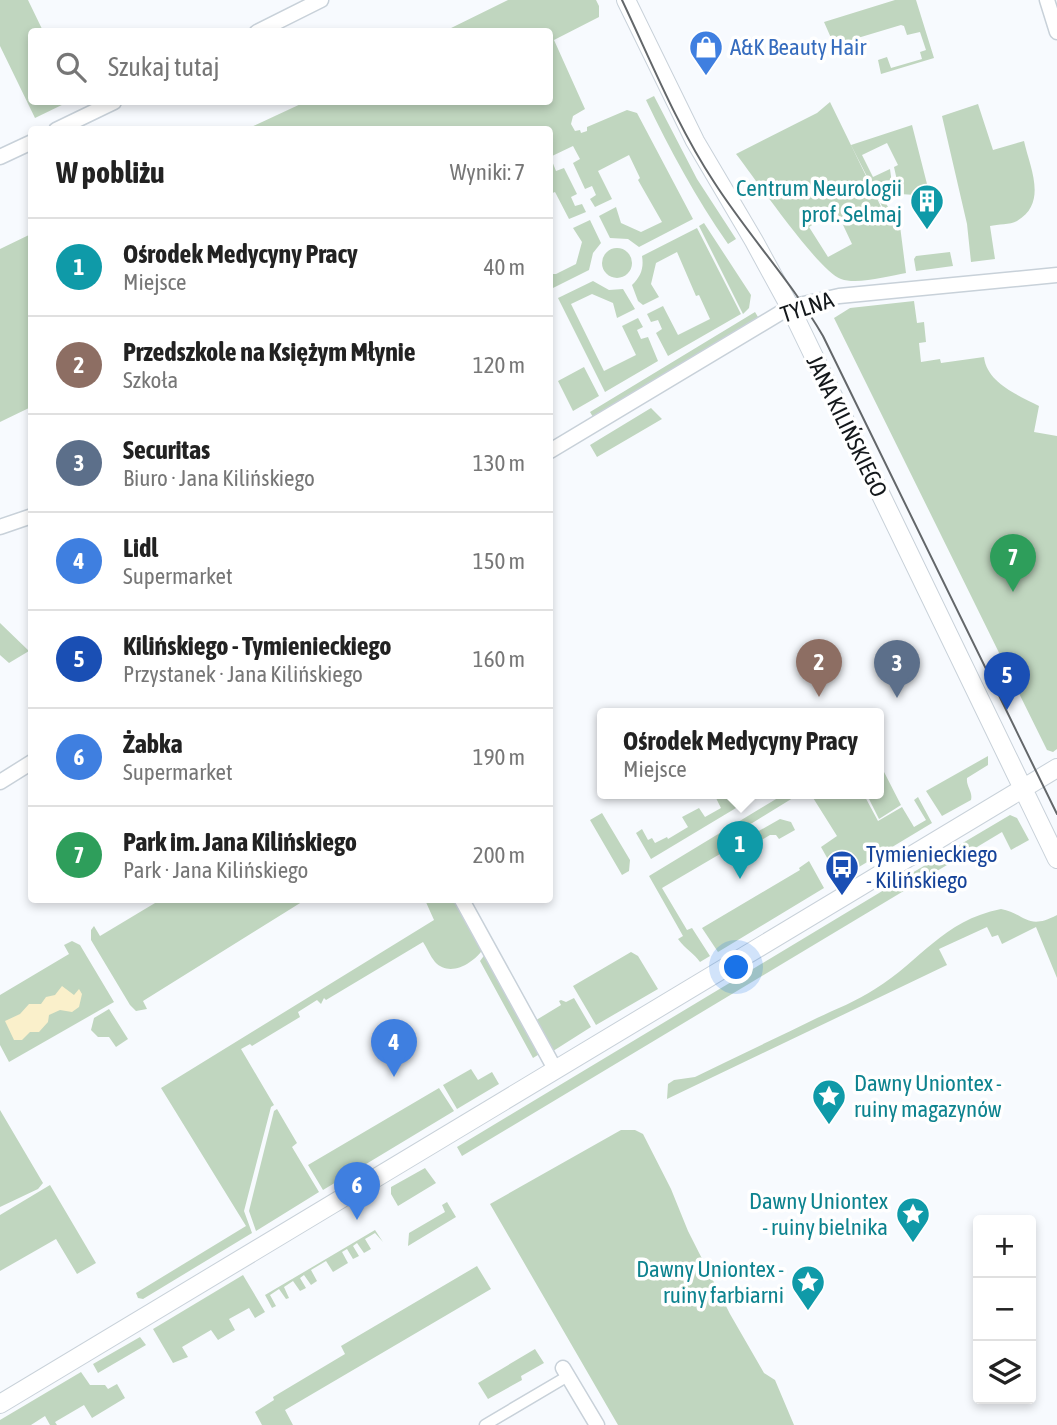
<!DOCTYPE html>
<html lang="pl">
<meta charset="utf-8">
<style>
body{margin:0;font-family:"Asap Condensed",sans-serif;background:#f6f6f6;color:#222}
.controls{position:absolute;right:21px;bottom:21px;display:grid;overflow:hidden;border-radius:7px;box-shadow:0 4px 10px #0003}
.controls button{width:63px;height:63px;display:grid;place-items:center;padding:0;border:0;border-bottom:2px solid #e0e0e0;background:#fff;color:#222;font:35px sans-serif}
.you{position:absolute;left:737px;top:968px;width:24px;height:24px;margin:-18px;border:5px solid #fff;border-radius:50%;background:#1a73e8;box-shadow:0 0 0 10px #1a73e833}
.badge{display:grid;place-items:center;width:46px;height:46px;border-radius:50%;background:#b45309;color:#fff;font-size:23px;font-weight:700}
.pin{position:absolute;translate:-50% -58px;filter:drop-shadow(0 2px 4px #0008)}
.pin::after{content:'';position:absolute;top:37px;width:24px;height:21px;background:inherit;clip-path:polygon(0 0,100% 0,50% 100%)}
.popup{position:absolute;left:597px;top:708px;width:287px;height:91px;box-sizing:border-box;display:grid;place-content:center;border-radius:7px;background:#fff;filter:drop-shadow(0 2px 5px #0005);font-size:23px;white-space:nowrap;color:#767676}
.popup b{font-size:26px;color:#222}
.popup::after{content:'';position:absolute;left:50%;top:100%;margin-left:-14px;border:14px solid transparent;border-top-color:#fff}
.list{margin:0;padding:0;list-style:none}
h2{display:flex;justify-content:space-between;align-items:center;height:91px;margin:0;padding:0 28px;font-size:30px}
h2 small{font-size:23px;font-weight:400;color:#767676}
.list li{display:grid;grid-template-columns:46px 1fr auto;gap:21px;align-items:center;box-sizing:border-box;height:98px;padding:0 28px;border-top:2px solid #e0e0e0}
.list b{display:block;font-size:26px;white-space:nowrap}
.list p{margin:0;font-size:23px;white-space:nowrap;color:#767676}
.list em{font-size:23px;font-style:normal;color:#767676}
.icon{flex:none;width:38px;height:38px;fill:none;stroke:currentColor;stroke-width:2;stroke-linecap:round;stroke-linejoin:round}
.map{position:relative;flex:none;width:1057px;height:1425px;overflow:hidden}
.search{position:absolute;background:#fff;box-shadow:0 4px 10px #0003;left:28px;top:28px;width:525px;height:77px;display:flex;align-items:center;gap:18px;box-sizing:border-box;padding:0 24px;border-radius:7px;color:#767676;font-size:26px}
.panel{position:absolute;background:#fff;box-shadow:0 4px 10px #0003;left:28px;top:126px;width:525px;height:777px;border-radius:7px}
.map>svg:first-child{display:block}
.green{fill:#c0d6bf;fill-rule:evenodd}
.sand{fill:#faf0cb}
.lines{fill:none;stroke-linecap:round;stroke-linejoin:round}
.pedestrian-casing{stroke:#c8d1d9;stroke-width:13}
.minor-casing{stroke:#c8d1d9;stroke-width:17}
.tertiary-casing{stroke:#c8d1d9;stroke-width:20}
.pedestrian{stroke:#fff;stroke-width:10}
.minor{stroke:#fff;stroke-width:14}
.tertiary{stroke:#fff;stroke-width:18}
.tram{stroke:#63676a;stroke-width:2}
.labels{text-anchor:middle;dominant-baseline:central;stroke-width:7;stroke-linejoin:round;paint-order:stroke}
.shop-label{font-size:23px;fill:#366cbe;stroke:#fff;text-anchor:start}
.culture-label{font-size:23px;fill:#0d838f;stroke:#fff;text-anchor:end}
.street-label{font-size:23px;fill:#14181b;stroke:#fff}
.transit-label{font-size:23px;fill:#164399;stroke:#fff;text-anchor:start}
</style>
<div class="map">
<svg width="1057" height="1425" viewBox="0 0 1057 1425">
<rect width="100%" height="100%" fill="#f7fafe"/>
<!-- green -->
<path class="green" d="M0,0h28l15,31 -11,1v70h36l-33,16 -35,-72z
M508,0h88l3,6v11l-45,23 31,69 -12,7 -2,8 4,7 5,-1 1,3 6,-2v-4l40,-17 10,3 56,106 -54,28 -11,-8 -18,-1 -11,-22 17,-9 5,16 20,9 21,-10 -24,-42 2,-2 -11,-23 -31,16 14,28 -17,8 -5,-8 6,-4 -4,-9 -7,3 -12,-26 7,-4 -7,-13 -23,11v-27l-303,-1 58,-27h245v-70l-105,-1z
M895,0h21l18,58 -53,16 -3,-14 9,-3 4,11 31,-9 -2,-7 6,-2 -6,-18 -13,3 -3,-9 -3,-1 -60,18 2,12 -4,1 -15,-34z
M654,96l43,83 39,60 -8,5c-32,-46 -58,-94 -82,-144z
M830,102l57,117 12,-1 7,55c-17,3 -49,12 -65,6 -23,-8 -86,-101 -105,-125l81,-41zM836,210l16,34 -24,13 -19,-30z
M978,104l15,46 31,-9c6,27 24,62 -7,80 -7,4 -19,3 -27,5l5,33 -24,3 -4,-38 -25,-108z
M912,125l15,59 -12,11 -15,-1 -6,-27 4,-2 -11,-22 -25,12 11,22 17,-8 3,22 -11,5 11,20 -5,2 -37,-73z
M552,161l4,10 8,-3 13,26 -6,3 4,9 7,-2 4,8 -17,7 -14,-27 -5,2v-32z
M590,220l11,23 -8,10 -4,17 -36,18 -3,-7v-11l1,4h5l20,-10 6,-22 -9,-14z
M704,223l47,72 -2,13 -6,6 -44,-88z
M697,228l44,86 -73,42 -12,-23 6,-4 -4,-9 -7,2 -4,-8 16,-8 15,29 32,-16 -11,-24 -3,1 -19,-44 -21,11 -5,21 8,13 -16,8 -5,-4 -6,-16c9,-9 12,-17 10,-29z
M31,234v173l-31,15v-173z
M602 263a15 15 0 1 1 30 0a15 15 0 1 1-30 0Z
M950,252l3,14 -37,5 -2,-12 2,-3z
M593,281l16,9 14,-1 12,20 -18,9 -4,-15 -21,-9 -21,10 33,67 32,-16 -14,-29 16,-8 5,9 -6,3 4,9 7,-2 10,24 -53,31 -47,-94z
M914,301l3,22 7,-1 2,20 -7,1 2,19 19,-3 1,4 43,-6c3,26 34,38 55,49l-5,26 23,4v313l-4,3 -6,-2 -213,-432 16,-10z
M755,312l3,5 -165,100 -3,-5z
M584,367l15,29 -26,15 -15,-30z
M651,408l11,11 -65,38 -7,-12z
M0,623l29,28 -20,12 -9,-8z
M988,756v9l-21,13c-1,9 6,13 4,22l-29,16 -16,-25z
M883,770l18,35 -22,14 -13,-26h12v-21z
M724,793h12l3,4 6,-4h16l-110,66 -15,-26 6,-4 6,11 4,-2 3,5 12,-6 1,2 20,-12 -6,-10 17,-9 6,9 16,-9 -5,-10z
M786,793h15l-65,40 -16,21 -58,34 25,42 5,-2 18,28 -10,6c-6,-9 -14,-12 -22,-23l5,-3 -34,-60z
M810,793h53l15,28 24,-14 12,20 12,-7 -12,-20 4,-3 14,26 -93,56 -18,-32 16,-11z
M602,813l28,47 -1,11 -7,4 -32,-55z
M1010,815l7,3 12,22 -18,10 -9,-18 -540,324 -5,-9 432,-260 14,-9 2,3 8,-5 -1,-3z
M780,819l11,3 4,8 -16,9 -3,-4h-6l-40,24 11,-18z
M809,861l15,27 -106,64 -16,-24 98,-58 -1,-2z
M160,900h145l-162,101 4,8 -11,2 -6,-6 -39,-65v-10l3,-4 6,10z
M425,900h31l27,49c-9,14 -33,29 -48,13 -5,-6 -8,-14 -12,-20l-97,58 -2,-2 -3,6 -4,-4 -19,12 2,5 -48,29 -2,-2 -9,5 33,56 -3,2 -27,104 8,22 -109,66 -5,-1 -2,-5 110,-67 -85,-138 273,-168z
M1001,909c25,5 26,22 56,6v63l-21,-51 -34,17 -4,-9 -6,2 -5,-10 -48,22 8,16 -280,134 1,-15 6,-4 21,-3c41,-20 81,-39 122,-59 19,-9 40,-17 58,-29 47,-29 67,-68 126,-80z
M72,941l8,4 34,57 -105,60 -9,-17v-50l69,-41 -5,-9z
M631,952l7,4 20,33 -62,36 -23,-39z
M486,953l55,100 -8,5 -53,-97z
M574,998l17,29 -41,26 -17,-31 28,-17 -2,-4 2,-1 5,2z
M109,1009l19,30 -12,8 -7,-10h-11l-7,-7 3,-12z
M471,1069l7,11 14,-8 7,12 -42,25 -14,-24z
M439,1088l15,23 -131,79 -15,-25z
M277,1109l20,34 -5,4 27,45 -63,39 -7,-20 25,-100z
M0,1110l43,73 -5,6 -38,18z
M621,1130h14l8,4 28,55 17,42 42,83 34,59 11,7 19,45h-176l-128,-221z
M425,1168l11,15 -38,23 -7,-12v-7z
M50,1185l46,78 -19,11 -21,-35 -56,32v-56z
M447,1202l9,15 -48,29 1,-13 36,-21 -3,-7z
M375,1230l8,12 -8,-9 -10,6 6,10 -7,4 -7,-10 -4,3 6,10 -6,3 -6,-10 -5,3 6,11 -15,9 -7,-11 -15,9 6,11 -6,4 -7,-10 -4,3 6,10 -6,3 -7,-10 -9,6 5,11 -3,1 -7,-10 -9,6 6,11 -4,2 -7,-13z
M477,1266l14,23 -206,121 8,15h-31l-7,-13 19,-12 -1,-3 72,-43 -4,-8z
M243,1275l22,37 -10,6 -6,-10 -20,11 6,11 -17,10 -7,-10 -29,17 6,10 -15,6 -20,-34z
M140,1337l6,8 -48,28 -5,-9z
M535,1349l9,14 -23,13 1,4 -34,19 -10,-16z
M81,1372l9,13h15l3,4 9,-5 8,14 -33,20 -8,-13 -29,17 2,3h-7l-5,-9 -14,9h-31v-5z"/>
<!-- sand -->
<path class="sand" d="M62,986l12,9 5,-6 3,5 -3,13 -7,5 -12,-2 -11,5 -1,7 -9,10h-9l-8,8h-8l-9,-19 15,-7 9,-10h12l5,-7 9,-2z"/>
<g class="lines">
<!-- pedestrian casing -->
<g class="pedestrian-casing">
<path id="pedestrian" d="M485,1425l83,-49"/>
</g>
<!-- minor casing -->
<g class="minor-casing">
<path id="minor" d="M1047,0l10,32
M257,32l64,-32
M56,130l58,-28
M0,157l32,-15
M550,451l240,-144 49,-11 218,-21
M0,527l32,-11
M0,782l32,-20
M462,900l93,169
M563,1368l34,57"/>
</g>
<!-- tertiary casing -->
<g class="tertiary-casing">
<path id="tertiary" d="M626,0l69,141 59,100 36,66 267,552
M0,1404l1057,-636"/>
</g>
<!-- pedestrian -->
<use href="#pedestrian" class="pedestrian"/>
<!-- minor -->
<use href="#minor" class="minor"/>
<!-- tertiary -->
<use href="#tertiary" class="tertiary"/>
<!-- tram -->
<path class="tram" d="M622,0c29,61 55,126 92,182 34,53 77,99 109,154l234,478"/>
</g>
<!-- icons -->
<defs>
<g id="shop-pin" transform="scale(1.75)"><path d="M0 17L-7.5 6A9.5 9.5 0 1 1 7.5 6Z" fill="#3f7fe0" stroke="#fff"/><path d="M-5-2.5h2.3a2.7 3.5 0 0 1 5.4 0H5L5.5 6h-11ZM-1.5-2.5h3a1.5 2.3 0 0 0-3 0Z" fill="#fff"/></g>
<g id="building-pin" transform="scale(1.75)"><path d="M0 17L-7.5 6A9.5 9.5 0 1 1 7.5 6Z" fill="#0f9aa8" stroke="#fff"/><path d="M-4-6H4V6H1V3H-1V6H-4ZM-2.5-4.3h1.7v1.8h-1.7ZM.8-4.3h1.7v1.8H.8ZM-2.5-1h1.7V.8h-1.7ZM.8-1h1.7V.8H.8Z" fill="#fff"/></g>
<g id="bus-pin" transform="scale(1.75)"><path d="M0 17L-7.5 6A9.5 9.5 0 1 1 7.5 6Z" fill="#1a4fb4" stroke="#fff"/><path d="M-5-6H5V4H4V6H2V4H-2V6H-4V4H-5ZM-3.5-4V0h7V-4ZM-3.5 1.2v1.5H-2V1.2ZM2 1.2v1.5H3.5V1.2Z" fill="#fff"/></g>
<g id="sight-pin" transform="scale(1.75)"><path d="M0 17L-7.5 6A9.5 9.5 0 1 1 7.5 6Z" fill="#0f9aa8" stroke="#fff"/><path d="M0-6L1.8-2.2L6-1.7L2.9 1.2L3.7 5.4L0 3.3L-3.7 5.4L-2.9 1.2L-6-1.7L-1.8-2.2Z" fill="#fff"/></g>
</defs>
<g fill-rule="evenodd">
<use href="#shop-pin" x="706" y="47"/>
<use href="#building-pin" x="927" y="201"/>
<use href="#bus-pin" x="842" y="867"/>
<use href="#sight-pin" x="829" y="1096"/>
<use href="#sight-pin" x="913" y="1214"/>
<use href="#sight-pin" x="808" y="1282"/>
</g>
<g class="labels">
<!-- shop labels -->
<g class="shop-label">
<text x="730" y="47">A&amp;K Beauty Hair</text>
</g>
<!-- culture labels -->
<g class="culture-label">
<text x="902" y="188">Centrum Neurologii<tspan x="902" dy="26">prof. Selmaj</tspan></text>
<text x="854" y="1083" text-anchor="start">Dawny Uniontex -<tspan x="854" dy="26">ruiny magazynów</tspan></text>
<text x="888" y="1201">Dawny Uniontex<tspan x="888" dy="26">- ruiny bielnika</tspan></text>
<text x="784" y="1269">Dawny Uniontex -<tspan x="784" dy="26">ruiny farbiarni</tspan></text>
</g>
<!-- street labels -->
<g class="street-label">
<text transform="translate(807 307) rotate(-18)">TYLNA</text>
<text transform="translate(847 426) rotate(64)">JANA KILIŃSKIEGO</text>
</g>
<!-- transit labels -->
<g class="transit-label">
<text x="866" y="854">Tymienieckiego<tspan x="866" dy="26">- Kilińskiego</tspan></text>
</g>
</g>
</svg>
<div class="controls">
<button>+</button>
<button>−</button>
<button><svg class="icon" aria-label="layers" viewBox="0 0 24 24"><path d="M12 4l9 5-9 5-9-5zM3 14l9 5 9-5"/></svg></button>
</div>
<div class="you"></div>
<div class="pin badge" style="left:740px;top:879px;background:#0f9aa8">1</div>
<div class="popup"><b>Ośrodek Medycyny Pracy</b>Miejsce</div>
<div class="pin badge" style="left:819px;top:697px;background:#8d6e63">2</div>
<div class="pin badge" style="left:897px;top:698px;background:#5c6f8a">3</div>
<div class="pin badge" style="left:394px;top:1077px;background:#3f7fe0">4</div>
<div class="pin badge" style="left:1007px;top:710px;background:#1a4fb4">5</div>
<div class="pin badge" style="left:357px;top:1220px;background:#3f7fe0">6</div>
<div class="pin badge" style="left:1013px;top:592px;background:#2e9e5b">7</div>
<div class="search"><svg class="icon" aria-label="search" viewBox="0 0 24 24"><circle cx="10" cy="10" r="6"/><path d="M15 15l6 6"/></svg>Szukaj tutaj</div>
<section class="panel">
<h2>W pobliżu<small>Wyniki: 7</small></h2>
<ul class="list">
<li><span class="badge" style="background:#0f9aa8">1</span><div><b>Ośrodek Medycyny Pracy</b><p>Miejsce</p></div><em>40 m</em></li>
<li><span class="badge" style="background:#8d6e63">2</span><div><b>Przedszkole na Księżym Młynie</b><p>Szkoła</p></div><em>120 m</em></li>
<li><span class="badge" style="background:#5c6f8a">3</span><div><b>Securitas</b><p>Biuro · Jana Kilińskiego</p></div><em>130 m</em></li>
<li><span class="badge" style="background:#3f7fe0">4</span><div><b>Lidl</b><p>Supermarket</p></div><em>150 m</em></li>
<li><span class="badge" style="background:#1a4fb4">5</span><div><b>Kilińskiego - Tymienieckiego</b><p>Przystanek · Jana Kilińskiego</p></div><em>160 m</em></li>
<li><span class="badge" style="background:#3f7fe0">6</span><div><b>Żabka</b><p>Supermarket</p></div><em>190 m</em></li>
<li><span class="badge" style="background:#2e9e5b">7</span><div><b>Park im. Jana Kilińskiego</b><p>Park · Jana Kilińskiego</p></div><em>200 m</em></li>
</ul>
</section>
</div>
